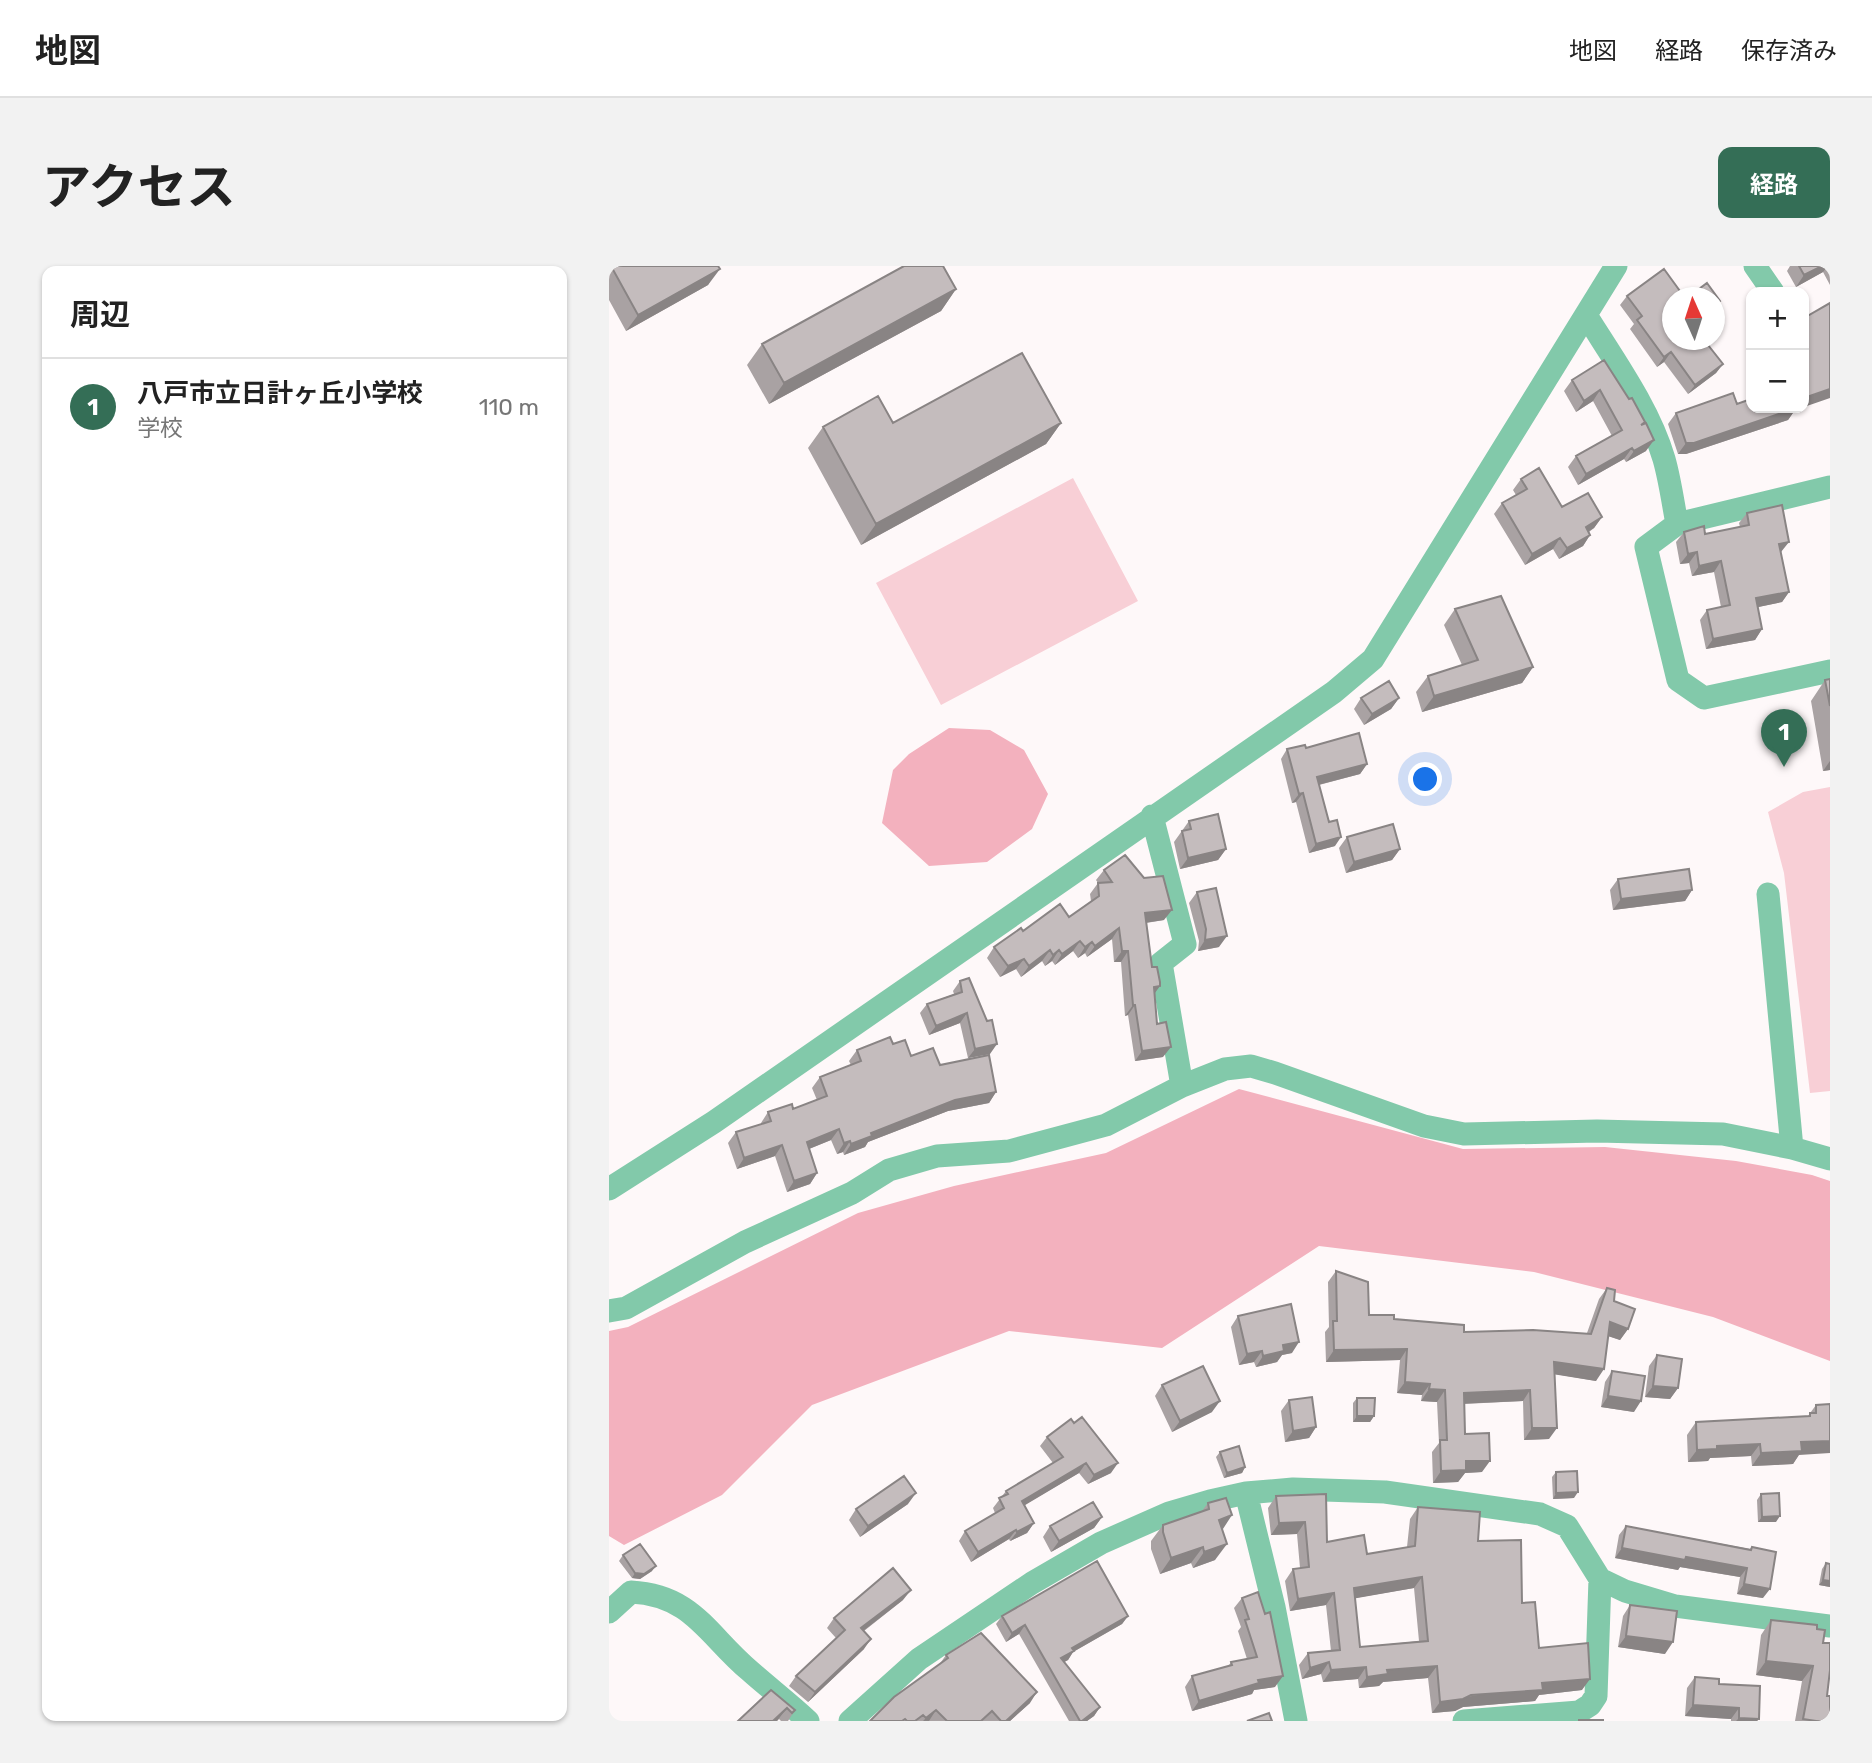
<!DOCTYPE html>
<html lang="ja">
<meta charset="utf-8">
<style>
body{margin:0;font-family:Rubik,"Noto Sans JP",sans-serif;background:#f2f2f2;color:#222}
.controls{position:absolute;right:21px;top:21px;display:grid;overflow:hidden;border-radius:14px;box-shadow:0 2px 5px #0004}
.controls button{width:63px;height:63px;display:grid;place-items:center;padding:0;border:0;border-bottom:2px solid #e0e0e0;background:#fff;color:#222;font:35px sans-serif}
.compass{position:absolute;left:1053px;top:21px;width:63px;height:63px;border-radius:50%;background:#fff;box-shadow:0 2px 5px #0004;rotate:357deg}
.you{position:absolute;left:817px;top:514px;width:24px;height:24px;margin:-18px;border:5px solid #fff;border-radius:50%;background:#1a73e8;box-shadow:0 0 0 10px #1a73e833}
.badge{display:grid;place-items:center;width:46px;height:46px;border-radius:50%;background:#346e56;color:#fff;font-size:23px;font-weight:700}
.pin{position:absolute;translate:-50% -58px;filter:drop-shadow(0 2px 4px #0008)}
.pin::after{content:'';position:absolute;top:37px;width:24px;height:21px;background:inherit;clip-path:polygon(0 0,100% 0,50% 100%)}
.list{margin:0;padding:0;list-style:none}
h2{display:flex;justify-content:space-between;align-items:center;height:91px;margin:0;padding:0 28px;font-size:30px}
h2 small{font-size:23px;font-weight:400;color:#767676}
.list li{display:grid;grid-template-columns:46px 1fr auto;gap:21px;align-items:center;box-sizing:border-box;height:98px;padding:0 28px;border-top:2px solid #e0e0e0}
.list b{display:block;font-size:26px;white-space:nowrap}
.list p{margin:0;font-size:23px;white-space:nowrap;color:#767676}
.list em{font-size:23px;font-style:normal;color:#767676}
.map{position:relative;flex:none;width:1221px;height:1455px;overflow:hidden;border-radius:14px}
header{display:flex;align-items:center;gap:42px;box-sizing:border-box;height:98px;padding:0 35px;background:#fff;border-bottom:2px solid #e0e0e0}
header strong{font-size:33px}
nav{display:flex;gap:38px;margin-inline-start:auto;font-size:24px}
.intro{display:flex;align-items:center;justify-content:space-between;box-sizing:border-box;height:168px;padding:0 42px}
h1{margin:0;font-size:49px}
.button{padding:18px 32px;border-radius:14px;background:#346e56;color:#fff;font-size:24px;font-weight:700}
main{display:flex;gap:42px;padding:0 42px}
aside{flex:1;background:#fff;border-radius:14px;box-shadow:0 2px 5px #0004}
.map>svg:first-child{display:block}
.green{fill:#f8cfd6}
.forest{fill:#f3b1be}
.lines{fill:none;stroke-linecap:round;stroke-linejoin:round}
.minor{stroke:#82c9aa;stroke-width:23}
.wall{fill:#a9a2a3;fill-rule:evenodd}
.shaded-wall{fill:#898484}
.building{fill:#c4bcbd;stroke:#898484;stroke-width:2;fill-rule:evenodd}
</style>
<header>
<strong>地図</strong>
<nav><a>地図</a><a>経路</a><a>保存済み</a></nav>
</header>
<div class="intro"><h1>アクセス</h1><a class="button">経路</a></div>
<main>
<aside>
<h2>周辺<small></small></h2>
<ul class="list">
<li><span class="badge">1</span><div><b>八戸市立日計ヶ丘小学校</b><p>学校</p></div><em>110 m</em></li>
</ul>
</aside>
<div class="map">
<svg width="1221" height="1455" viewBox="0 0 1221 1455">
<rect width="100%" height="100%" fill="#fef8f9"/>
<!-- green -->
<path class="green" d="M464,212l65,123 -197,104 -65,-122z
M1221,521v304l-20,2 -26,-220 -16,-61 35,-20z"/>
<!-- forest -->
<path class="forest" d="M340,462l41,2 34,20 24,44 -16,35 -45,33 -58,4 -47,-43 11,-53 16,-16z
M630,823l224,60 142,-2 131,14 76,14 18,6v180l-117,-44 -179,-45 -215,-26 -157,102 -153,-17 -197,74 -90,90 -98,50 -15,-9v-205l19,-4 230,-114 96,-27 152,-33z"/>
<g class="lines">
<!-- minor -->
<path class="minor" d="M1146,0l18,26
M977,49c28,45 63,93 78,144 6,21 9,44 13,65l-31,23 32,133 26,18 126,-27
M1068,258l153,-37
M543,550l33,128 -24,19 21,123
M1159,628l24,254
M0,923l105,-67 620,-430 39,-33 243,-393
M0,1045l17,-3 119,-66 107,-49 37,-23 48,-14 72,-5 97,-26 76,-39 43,-17 26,-3 24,7 149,53 40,8 133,-3 126,3 69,14 38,11
M637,1227l28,114 22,114
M0,1346l22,-20c62,3 77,44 119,79 19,17 39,32 58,50
M241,1455l69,-62 113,-76 69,-40 68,-30 41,-12 36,-8 47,-4 92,3 155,22 27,12 33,53 25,12 50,15 155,20
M855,1455l115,-9 11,-7 6,-9 4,-117"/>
</g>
<!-- wall -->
<path class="wall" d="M0,0h109l-10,19 -82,46 -17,-31z
M1181,0h40v19l-7,-13 -27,15 -9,-16z
M347,23l-15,22 -172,93 -22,-39 15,-21z
M1018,30l45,2 51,66 -7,9 -28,21 -24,-32 -7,5 -27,-38 4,-5 -14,-19z
M963,114l57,19 16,23 -1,2 2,27 -20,11 -2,-3 -46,26 -10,-18 8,-11 36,-20 -19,-35 -17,11 -12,-21z
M1128,138l14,4h51l-7,2 -7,10 -102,34h-8l-10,-30 8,-11z
M284,157h168l-15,21 -185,101 -53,-97 15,-21z
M912,213l41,28 40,10 -8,11 -5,4 1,3 -7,11 -24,13 -6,-10 -28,16 -31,-51 8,-11 14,-8 -3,-5z
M1138,247l34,39 8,40 -7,10 -24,5 4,22 -7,11 -49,9 -6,-29 7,-10 14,-3 -7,-35 -22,4 -3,-13 -9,1 -4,-22 8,-10 21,2 35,-7 -1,-4z
M846,343l78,58 -11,16 -100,29 -6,-20 12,-16 34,-11 -18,-40z
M1221,413v91l-7,1 -12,-70 14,-21z
M752,432h38l-8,11 -27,16 -10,-16z
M697,482l61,16 -7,10 -41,11 16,61 -26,7 -13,-51 -4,1 -11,-44 6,-10z
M580,555l37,28 -8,11 -38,9 -6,-27z
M738,571l53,12 -8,11 -46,13 -7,-25z
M495,604l60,50 -18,3 11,101 6,33 -28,4 -7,-46 -3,1 -4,-54h-7l-2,-23 -25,18 -2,-4 -7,5 -5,-7 -18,14 -3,-4 -7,5 -3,-5 -21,16 -5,-8 -16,8 -13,-19 7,-11 29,-16 46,-14 22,-16 -1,-7 8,-11 -2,-3z
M1009,613l74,11 -7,11 -72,9 -3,-20z
M588,626l22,55 -21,4 1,-10 -10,-38z
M351,715l30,73 -22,4 -8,-35 -31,12 -9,-22 7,-9 27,-10 -1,-3z
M284,778l18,12 29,9 56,27 -7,11 -41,8 -80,31 -3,5 -21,8 -1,-3 -6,2 -6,-14 -22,9 8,24 -7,11 -23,8 -12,-36 -38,13 -9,-26 8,-11 25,-8v-1l7,-11 25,-3 24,-9 -5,-12 8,-11 31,-12 -2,-4 8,-11z
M727,1005l33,44 95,17 123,1 12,-34 8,-11 21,41 -8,11 -12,-4 -12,45 -41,-7 -6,65 -25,1 -1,-39 -59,3 1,30 17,38 -17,1 -7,9 -25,1 -1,-31 7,-9 -2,-41 -16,-1 1,-6 -25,-2 3,-33 -74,2 -1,-30 4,-5 -1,-45z
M629,1050l54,37 -10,2 -5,7 -21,5 -2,-5 -15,3 -8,-38z
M1048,1089l21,33 -8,11 -25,-2 4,-31z
M1003,1105l22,41 -33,-5 4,-25z
M553,1119l50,27 -40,20 -17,-36z
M748,1132l17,18 -4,6h-17v-19z
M680,1134l27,27 -7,11 -24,4 -4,-31z
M1221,1138l-37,60 -41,2 -1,-10 -41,2 -2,3 -20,1 -1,-27 9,-13 112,-6 8,-11z
M438,1171l64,36 -23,11 -9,-11 -55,32 10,18 -7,10 -17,8 -1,-2 -38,23 -12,-21 6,-10 30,-18 -2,-5 13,-17 47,-28 -13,-17z
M611,1186l25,15 -3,6 -18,5 -8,-21z
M947,1206l18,26 -21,1 -1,-22z
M1152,1228l15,28h-18l-1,-22z
M667,1230l51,46 40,12 40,-7 3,-28 8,-12 60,34 44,62 17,45 43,42 -43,5 -4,6 -72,6 -8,4 -23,2 -4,-35 -45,4 -4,4 -20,2 -1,-9 -35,3 -2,-8 -19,5 -3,-14 9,-12 23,-2 -5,-46 -36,6 -5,-30 8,-12 7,-1 -3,-34 -26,1 -3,-27zM805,1322l5,53 -59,6 -5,-49z
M599,1237l14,27 -7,30 -22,8 -2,-5 -31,11 -9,-25v-8l12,-16 39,-14z
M299,1238l-48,33 -11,-17 7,-11z
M493,1251l-8,11 -43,24 -8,-15 7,-11z
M1017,1260l124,23 2,-2 11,51 -26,-4 3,-17 -60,-10 -2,3 -63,-12 4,-23z
M14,1289l29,16 -12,8 -8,-1 -13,-17z
M1217,1297l4,24 -11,-2 3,-16z
M633,1332l33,89 -21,3 -2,4 -60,17 -7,-24 7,-11 36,-9 3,-5 16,-3 -9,-28 3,-4 -7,-19z
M294,1334l-39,31v18l-56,53 -19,-16 7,-10 40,-38 -9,-10 7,-10z
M1021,1339l35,49 -47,-7 5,-31z
M393,1350h126l-6,8 -49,28 -5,8 -4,2 36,45 -6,9 -7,5h-18l-50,-87 -13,8 -10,-18z
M1162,1354l46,9 6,14 7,78h-35l7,-40 -46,-6 5,-40z
M337,1389l84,48 -20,18h-140l69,-56z
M1086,1411l24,7 40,35 -2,2h-26v-2l-46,-3 2,-28z
M162,1424l24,20 -7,11h-7l-2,-2 -2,2h-39z"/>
<!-- shaded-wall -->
<path class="shaded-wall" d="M1213,0h6l-5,6 -27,15 8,-12z
M111,3l-12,16 -82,46 12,-16z
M347,23l-15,22 -172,93 15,-21z
M1062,86l-7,10 -7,5 7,-10z
M1114,98l-7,9 -28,21 7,-9z
M1221,123v9l-26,9v-9z
M991,124l-7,11 -17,11 8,-11z
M1181,142h12l-7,2 -7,10 -102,34h-8l8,-11z
M452,157l-15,21 -185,101 15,-21z
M1045,174l-8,11 -20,11 8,-11z
M1023,182l-8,11 -46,26 8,-11z
M993,251l-8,11 -16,10 8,-11z
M981,269l-7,11 -24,13 8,-11z
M951,272l-7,11 -28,16 7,-11z
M1180,276l-8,10 -2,-8z
M1088,286l-8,11 -9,1 8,-10z
M1112,295l-7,11 -22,4 7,-10z
M1180,326l-7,10 -33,7 7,-11z
M1153,363l-7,11 -49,9 7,-10z
M924,401l-11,16 -100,29 12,-16z
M790,432l-8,11 -27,16 8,-11z
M1221,495v9l-7,1z
M758,498l-7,10 -50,13 7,-10z
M694,527l-7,9 -4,1 7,-9z
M732,571l-6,9 -26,7 7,-9z
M617,583l-8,11 -38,9 8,-11z
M791,583l-8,11 -46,13 8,-11z
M1083,624l-7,11 -72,9 8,-11z
M563,644l-8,10 -27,4 8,-11z
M510,662l-7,11 -25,18 8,-11z
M618,670l-8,11 -21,4 7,-11z
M471,675l-7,10 -18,14 7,-11z
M483,676l-7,11 -7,5 7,-11z
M441,684l-8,11 -21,16 8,-11z
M450,684l-7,11 -7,5 8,-11z
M513,685h6l-7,11h-7z
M415,693l-8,10 -16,8 8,-11z
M551,720l-8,11 2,-10z
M524,739h2l-7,10 -3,1z
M358,747l-7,10 -31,12 7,-9z
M388,778l-7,10 -22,4 7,-9z
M562,781l-8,10 -28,4 7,-10z
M387,826l-7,11 -41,8 -80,31 -3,5 -21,8 7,-11 20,-11 84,-33z
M230,863l-8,11 -32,13 8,-11z
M241,875l-7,11 -6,2 7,-11z
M173,879l-7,11 -38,13 7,-11z
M208,907l-7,11 -23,8 7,-11z
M1001,1056l18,7 -8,11 -18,-6z
M690,1076l-7,11 -10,2 -5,7 -21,5 7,-11 20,-11z
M798,1083l-7,11 -74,2 8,-12z
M653,1085l-8,11 -15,3 8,-11z
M945,1096l50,7 -8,12 -50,-8z
M796,1116l25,2 -8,11 -25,-2z
M1044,1120l25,2 -8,11 -25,-2z
M820,1123l16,1 -8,12 -16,-1z
M921,1124l-7,11 -67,3 8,-11z
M999,1130l33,5 -7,11 -33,-5z
M611,1135l-8,11 -40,20 8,-11z
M748,1150h17l-4,6h-17z
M707,1161l-7,11 -24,4 8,-11z
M923,1162h25l-8,11 -25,1z
M1221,1175v12l-31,2 -6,9 -41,2 9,-13 40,-11z
M1151,1178l-9,12 -41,2 -2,3 -20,1 9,-12 20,-4z
M857,1195h24l-8,11 -17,1 -7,9 -25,1 8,-12z
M477,1197l-7,10 -64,38 7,-10z
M509,1197l-7,10 -23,11 6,-9z
M636,1201l-3,6 -18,5 3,-5z
M969,1226l-4,6 -21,1 3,-6z
M307,1227l-8,11 -48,33 8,-11z
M623,1249l-11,17 -2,-12z
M1171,1250l-4,6h-18l4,-5z
M493,1251l-8,11 -43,24 8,-11z
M696,1256l-8,12 -26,1 8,-12z
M425,1257l-7,10 -17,8 7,-9z
M407,1264l-7,9 -38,23 7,-10z
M618,1278l-12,16 -22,8 11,-16z
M594,1281l-12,16 -31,11 11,-16z
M1013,1282l64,9 61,11 -7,9 -60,-10 -2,3 -63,-12z
M47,1300l-4,5 -12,8 -8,-1 3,-5z
M813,1311l-8,11 -68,12 8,-12z
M1214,1314l7,1v6l-11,-2z
M1135,1318l26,5 -7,9 -26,-4z
M302,1324l-8,10 -49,38 7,-10z
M725,1327l-8,12 -36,6 8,-12z
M519,1350l-6,8 -49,28 -5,8 -13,7 6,-9 11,-10z
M416,1359l-6,9 -13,8 6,-9z
M1017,1370l47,6 -8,12 -47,-7z
M262,1373l-7,10 -56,53 7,-10z
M1157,1395l47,5 -11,15 -46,-6z
M720,1396l-8,12 -19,5 8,-11z
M828,1400l-9,12 -45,4 -4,4 -20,2 8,-11 20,-7z
M757,1401l-8,12 -35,3 8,-12z
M674,1410l-8,11 -21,3 -2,4 -60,17 7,-10 59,-21z
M981,1413l-8,11 -43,5 -4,6 -72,6 -8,4 -23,2 8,-11 102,-19z
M428,1426l-7,11 -20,18h-4z
M1084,1439l46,3 -8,11 -46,-3z
M491,1441l-6,9 -7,5h-5z
M178,1442l-10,13h-4z
M327,1444l-7,11h-6l3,-3z
M1130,1452l20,1 -2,2h-21z"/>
<!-- building -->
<path class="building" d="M2,0h107l2,3 -82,46z
M295,0h39l13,23 -172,94 -22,-39z
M1190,0h23l-18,9z
M1055,3l21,29h-13v42h32l19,24 -28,21 -24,-33 -7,5 -27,-37 5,-4 -15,-20z
M1098,17l13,18 -6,4v-7h-27z
M1221,37v86l-26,9v-80z
M413,87l39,70 -185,101 -53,-97 55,-31 15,27z
M995,94l25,39 3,-1 13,24 -4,3 5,-2 8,17 -20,11 -2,-3 -46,26 -10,-18 46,-26 -22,-40 -16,11 -12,-21z
M1124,127l4,11 14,-5v9h45l-102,35h-8l-10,-30z
M930,202l23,39 26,-14 14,24 -16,10 4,8 -23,13 -7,-10 -28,16 -30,-51 25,-14 -6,-10z
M1173,239l7,37 -10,2 10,48 -33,6 6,31 -49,10 -6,-29 23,-5 -9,-44 -22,5 -2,-14 -9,2 -4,-22 20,-6 1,8 44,-9 -2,-12z
M892,330l32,71 -99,29 -6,-20 50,-16 -23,-51z
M1221,413v27l-5,-26z
M780,415l10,17 -27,16 -11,-16z
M750,467l8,31 -50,13 12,45 8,-2 4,17 -25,7 -13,-51 -4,1 -12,-45 18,-4 1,3z
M609,548l8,35 -38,9 -6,-27 9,-2 -2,-8z
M784,558l7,25 -46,13 -7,-25z
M516,589l19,23 19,-2 9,34 -27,3 7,54h5l3,15v4l-6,1 3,37 9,-2 5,25 -29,4 -7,-46h-2l-5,-54h-6l-3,-23 -24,18 -3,-4 -7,5 -5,-6 -18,13 -3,-4 -6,5 -3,-5 -21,16 -5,-7 -16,7 -14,-19 27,-19 2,3 37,-27 9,13 30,-21 -1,-13 14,-1 -8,-12z
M1080,603l3,21 -71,9 -3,-20z
M607,622l11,48 -22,4 1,-11 -9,-37z
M360,712l18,43 5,-1 5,24 -22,5 -8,-36 -31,13 -9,-22 35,-12 -2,-11z
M281,771l3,7 12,-4 6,16 22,-8 7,17 49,-10 7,37 -41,8 -84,33 1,3 -21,8 -1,-3 -6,2 -5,-14 -32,13 10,31 -23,8 -12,-36 -38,13 -8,-26 35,-11 -3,-9 24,-8 1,5 34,-13 -7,-19 41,-16 -4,-11z
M727,1005l32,11 1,33h25v4l70,6v7l69,-2 58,4 16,-46 8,2 -1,11 21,8 -7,20 -18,-7 -6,47 -50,-7 3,66h-25l-2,-38 -66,3 1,41 24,-1 1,28h-24v9l-25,1 -1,-31h7l-2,-50 -16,-1 1,-5 -25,-2 2,-33 -73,1 -1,-29h4z
M682,1038l8,38 -16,3 1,6 -21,5 -1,-5 -15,3 -9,-38z
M1048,1089l25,4 -4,29 -25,-2z
M594,1100l17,35 -40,20 -18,-36z
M1003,1105l33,5 -4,25 -33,-5z
M703,1131l4,30 -23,4 -4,-31z
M748,1132h18l-1,18h-17z
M1221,1138v37l-29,1 1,9 -41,2 -1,-9 -43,2v3l-20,1 -1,-28 114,-6v-3h6v-8z
M473,1151l36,46 -24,12 -8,-12 -64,38 12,22 -17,9 -1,-2 -38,22 -13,-21 39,-23 -5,-10 9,-4 -2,-3 57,-34 -16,-20 24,-18 3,4z
M630,1180l6,21 -18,6 -7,-21z
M968,1205l1,21 -22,1v-21z
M295,1210l12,17 -48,33 -12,-17z
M1170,1227l1,23 -18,1 -1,-23z
M717,1228l1,48 37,-7 3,19 48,-8 3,-39 62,5 -2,29 43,-1 1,63 13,-1 4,46 49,-5 2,36 -48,4 1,7 -72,5 -8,4 -23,3 -3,-36 -50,4 1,4 -21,3 -1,-10 -35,3 -2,-8 -19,6 -2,-15 32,-3 -6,-57 -36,6 -5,-30 16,-2 -4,-45 -26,1 -3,-27zM813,1311l6,64 -68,6 -6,-59z
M617,1232l6,17 -13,5 8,24 -23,8 -1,-5 -32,11 -8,-26v-7l46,-16 -1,-6z
M484,1236l9,15 -43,24 -9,-15z
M1017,1260l125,24 1,-3 24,5 -6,37 -26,-5 3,-16 -61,-11 -1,3 -63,-12z
M31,1278l16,22 -12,8 -9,-1 -12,-18z
M488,1295l31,55 -56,32 2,3 -13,7 39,49 -18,14h-2l-55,-96 -13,8 -10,-17z
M1217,1297l4,1v17l-7,-1z
M284,1302l18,22 -50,38 10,11 -56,53 -19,-16 49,-46 -11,-12z
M649,1326l7,22 5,-2 13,64 -25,4 1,3 -60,18 -7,-25 40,-11 -1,-3 26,-5 -12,-37 4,-1 -7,-21z
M1021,1339l47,6 -4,31 -47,-6z
M1162,1354l46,5v4l8,1 -2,13h7v27l-3,26h3v25h-14l-13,-2 10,-53 -47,-5z
M372,1367l56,59 -31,29h-5l-9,-10 -11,10h-34l-11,-11 -10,8 -3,-3 -8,6h-8l-2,-2 -3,2h-32l24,-24 54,-39 -2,-3z
M1086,1411l24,2v5l41,2 -1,33 -20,-1v-10l-46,-3z
M162,1424l24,20 -3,3 -5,-5 -14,13h-35z
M660,1447l3,8h-25z
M970,1454h24v1h-24z"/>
</svg>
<div class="controls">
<button>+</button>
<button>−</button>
</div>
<svg class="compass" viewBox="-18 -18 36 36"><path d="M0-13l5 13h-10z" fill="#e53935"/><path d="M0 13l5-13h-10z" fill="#767676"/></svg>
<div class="you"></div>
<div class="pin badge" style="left:1175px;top:501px">1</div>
</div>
</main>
